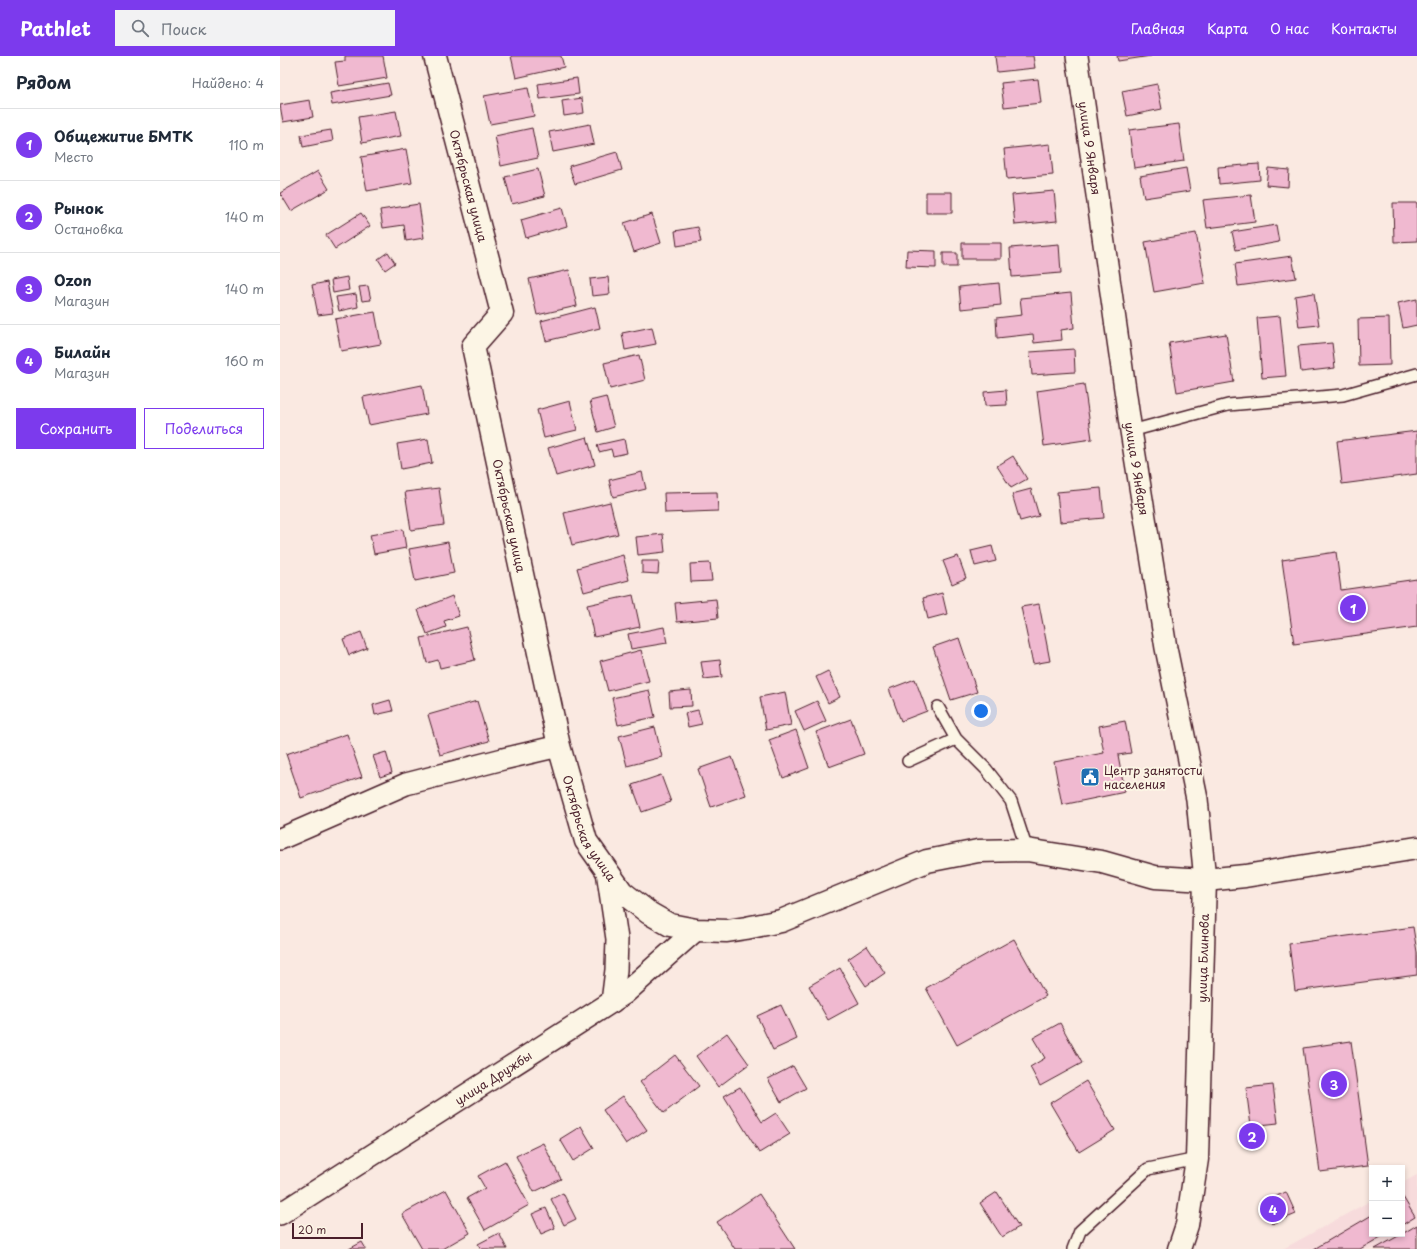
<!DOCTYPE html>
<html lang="ru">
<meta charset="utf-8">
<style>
body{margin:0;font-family:"Playpen Sans",sans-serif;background:#f2f2f3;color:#1f2937}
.controls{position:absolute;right:12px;bottom:12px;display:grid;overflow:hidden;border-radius:0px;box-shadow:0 2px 6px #0003}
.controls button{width:36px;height:36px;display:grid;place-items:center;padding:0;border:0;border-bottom:1px solid #e0e1e3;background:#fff;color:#1f2937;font:20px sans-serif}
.scale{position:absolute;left:12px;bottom:10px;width:71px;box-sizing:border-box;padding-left:4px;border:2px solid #4a1f2b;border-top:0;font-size:11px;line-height:14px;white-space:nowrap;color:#4a1f2b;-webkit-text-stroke:3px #fcf5e5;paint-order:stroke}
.you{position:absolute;left:701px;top:655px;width:14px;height:14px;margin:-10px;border:3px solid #fff;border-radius:50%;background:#1a73e8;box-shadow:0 0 0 6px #1a73e833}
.badge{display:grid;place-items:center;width:26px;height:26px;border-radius:50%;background:#7c3aed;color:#fff;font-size:13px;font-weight:700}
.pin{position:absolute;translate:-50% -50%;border:2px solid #fff;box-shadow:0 1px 4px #0006}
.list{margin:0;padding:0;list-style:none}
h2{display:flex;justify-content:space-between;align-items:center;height:52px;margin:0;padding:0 16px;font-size:17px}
h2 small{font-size:13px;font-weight:400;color:#747a83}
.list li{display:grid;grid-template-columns:26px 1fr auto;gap:12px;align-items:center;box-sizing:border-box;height:72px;padding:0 16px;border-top:1px solid #e0e1e3}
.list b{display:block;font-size:15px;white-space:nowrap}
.list p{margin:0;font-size:13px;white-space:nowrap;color:#747a83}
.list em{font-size:13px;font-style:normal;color:#747a83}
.actions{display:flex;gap:8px;padding:12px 16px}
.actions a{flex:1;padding:9px 0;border:1px solid #7c3aed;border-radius:0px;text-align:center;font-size:14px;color:#7c3aed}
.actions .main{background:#7c3aed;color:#fff}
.icon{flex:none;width:22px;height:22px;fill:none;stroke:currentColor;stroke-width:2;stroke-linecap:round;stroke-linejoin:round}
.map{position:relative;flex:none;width:1137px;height:1193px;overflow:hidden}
header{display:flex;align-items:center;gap:24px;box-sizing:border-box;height:56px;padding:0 20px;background:#7c3aed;color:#fff}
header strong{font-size:19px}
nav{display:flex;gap:22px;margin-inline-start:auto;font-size:14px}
.search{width:280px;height:36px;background:#f2f2f3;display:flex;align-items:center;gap:10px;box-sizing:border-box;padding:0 14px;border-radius:0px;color:#747a83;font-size:15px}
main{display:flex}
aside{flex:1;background:#fff}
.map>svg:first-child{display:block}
.built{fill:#f7dbdc}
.building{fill:#f0b9d0;stroke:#4a1f2b}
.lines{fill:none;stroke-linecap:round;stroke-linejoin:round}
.lane-casing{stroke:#4a1f2b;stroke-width:14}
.street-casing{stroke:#4a1f2b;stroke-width:24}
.primary-casing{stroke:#4a1f2b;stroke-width:25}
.lane{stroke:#fcf5e5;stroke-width:11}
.street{stroke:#fcf5e5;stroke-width:21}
.primary{stroke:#fcf5e5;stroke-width:22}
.labels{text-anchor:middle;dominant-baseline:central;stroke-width:4;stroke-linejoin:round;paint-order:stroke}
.street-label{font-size:12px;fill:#4a1f2b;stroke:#fcf5e5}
.poi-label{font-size:12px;fill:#4a1f2b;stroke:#fcf5e5;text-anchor:start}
</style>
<header>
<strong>Pathlet</strong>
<div class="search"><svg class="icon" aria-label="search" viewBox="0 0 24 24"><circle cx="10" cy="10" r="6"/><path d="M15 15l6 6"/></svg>Поиск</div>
<nav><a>Главная</a><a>Карта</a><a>О нас</a><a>Контакты</a></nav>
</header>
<main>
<aside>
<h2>Рядом<small>Найдено: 4</small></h2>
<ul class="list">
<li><span class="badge">1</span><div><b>Общежитие БМТК</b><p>Место</p></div><em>110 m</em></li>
<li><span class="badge">2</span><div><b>Рынок</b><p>Остановка</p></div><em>140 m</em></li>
<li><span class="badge">3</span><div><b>Ozon</b><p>Магазин</p></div><em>140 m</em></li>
<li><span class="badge">4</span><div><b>Билайн</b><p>Магазин</p></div><em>160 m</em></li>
</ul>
<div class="actions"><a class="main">Сохранить</a><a>Поделиться</a></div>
</aside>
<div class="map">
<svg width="1137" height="1193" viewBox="0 0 1137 1193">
<rect width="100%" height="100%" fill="#fae9e1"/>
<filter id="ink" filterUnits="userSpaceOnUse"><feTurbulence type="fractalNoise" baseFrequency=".025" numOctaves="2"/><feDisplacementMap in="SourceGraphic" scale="8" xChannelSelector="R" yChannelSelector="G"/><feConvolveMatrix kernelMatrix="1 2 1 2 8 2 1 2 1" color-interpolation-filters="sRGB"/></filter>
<g filter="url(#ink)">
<!-- built -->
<path class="built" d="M1137,1119v74h-134l89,-49v34h30v-51z"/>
<!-- building -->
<path class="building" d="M65,0h38l4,22 -48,8 -4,-24 10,-1z
M231,0h50l3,11 -48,11z
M715,0h38l2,12 -38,4z
M837,0h34l-33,5z
M297,22l2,16 -39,5 -2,-15z
M758,23l3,24 -37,4 -3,-24z
M108,27l3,12 -59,10 -2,-12z
M877,28l5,25 -35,7 -5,-25z
M248,32l6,28 -44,8 -6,-28z
M302,42l2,15 -20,3 -2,-15z
M30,44l3,17 -30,5 -3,-17z
M116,55l5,25 -39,7 -4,-26z
M310,68l4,20 -41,8 -4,-20z
M899,68l5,37 -50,7 -5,-38z
M252,72l6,30 -37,8 -6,-30z
M51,74l2,11 -30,6 -2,-12z
M770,88l3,31 -46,4 -3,-30z
M126,93l6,34 -45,8 -6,-34z
M337,96l5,18 -47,14 -6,-18z
M979,108l1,16 -41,4 -1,-17z
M906,112l4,23 -46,7 -4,-22z
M988,112l21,2 -1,17 -22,-2z
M258,113l7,27 -33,8 -7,-27z
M38,115l11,18 -38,22 -11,-18z
M774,135l3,30 -42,4 -3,-30z
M646,136h26v21h-26z
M971,139l4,27 -48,6 -4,-28z
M1113,147h24v38l-23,1z
M139,148l5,34 -18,3 -2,-16 -21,3 -3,-18z
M282,152l5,18 -41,12 -5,-18z
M81,157l9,13 -35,23 -9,-14z
M372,158l9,29 -27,9 -10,-29z
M996,169l3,17 -43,8 -4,-18z
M418,171l3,15 -24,4 -2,-15z
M916,177l9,50 -51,9 -9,-50z
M682,187h39v16h-39z
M779,188l2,29 -49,4 -2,-29z
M627,194l29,1v17l-30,-1z
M108,196l7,11 -10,7 -7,-11z
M663,197h14v14h-14z
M1012,200l4,22 -58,8 -3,-22z
M289,214l8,36 -40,9 -8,-36z
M67,221l2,13 -16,3 -2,-13z
M328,221l2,17 -18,2 -2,-17z
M47,226l6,31 -15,2 -6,-30z
M719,227l2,22 -40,4 -2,-22z
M88,230l3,14 -9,1 -3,-14z
M791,237l3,35 -13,2 1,10 -28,3 -1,-9 -36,4 -1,-20 26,-3 -2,-17z
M1034,237l5,32 -20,2 -4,-31z
M76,238l2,13 -19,4 -3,-14z
M1137,243v26l-14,3 -5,-25z
M315,251l5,21 -54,13 -5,-20z
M95,256l6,32 -40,7 -6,-32z
M1000,260l6,60 -24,2 -5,-60z
M1109,262l1,47 -31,1 -1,-47z
M372,271l4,17 -31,6 -3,-17z
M946,278l8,48 -57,10 -8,-49z
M1052,287l3,25 -34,4 -3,-26z
M794,293l1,23 -43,3 -2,-23z
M359,299l6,25 -35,9 -6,-26z
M804,328l8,55 -48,7 -7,-55z
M142,329l5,29 -58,11 -6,-28z
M726,334l1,15 -22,1 -1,-14z
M326,341l8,30 -16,5 -8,-31z
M290,345l7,29 -33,8 -7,-28z
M1137,375v43l-75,10 -5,-43z
M307,381l8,28 -39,11 -8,-28z
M148,383l4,24 -31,6 -4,-25z
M344,383l3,14 -14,3 -2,-7 -12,3 -2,-7z
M733,400l14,23 -16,9 -14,-22z
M362,416l4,17 -33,8 -4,-17z
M159,432l5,37 -33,5 -6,-38z
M821,432l3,30 -44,4 -3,-30z
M751,433l8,27 -19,5 -8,-27z
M437,436l1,19 -53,2 -1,-20z
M330,446l8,32 -46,11 -8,-32z
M123,473l3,19 -32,6 -4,-19z
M383,478l2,18 -27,3 -2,-18z
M168,486l6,31 -39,8 -6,-32z
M712,490l4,15 -21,5 -4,-15z
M1056,496l5,38 76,-11v48l-123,17 -12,-84z
M343,499l6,25 -45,12 -7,-24z
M678,500l8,22 -14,6 -9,-23z
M362,505h17l-1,13 -16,-1z
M430,507l2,18 -21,1 -1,-18z
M662,537l5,21 -19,5 -5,-21z
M353,539l7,32 -46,10 -7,-32z
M172,540l7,20 -15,5 2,6 -19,7 -9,-24z
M436,543l2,19 -41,4 -2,-19z
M759,548l11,57 -17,3 -12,-57z
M187,571l8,33 -35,8 -2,-8 -11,3 -6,-25z
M384,571l3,16 -36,6 -3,-15z
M81,576l6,16 -18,7 -6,-16z
M679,582l18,54 -26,8 -18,-53z
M361,594l8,31 -41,10 -8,-30z
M440,604l2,17 -18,2 -3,-17z
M548,615l12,26 -12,6 -12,-26z
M635,623l12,32 -26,10 -12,-32z
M369,634l6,27 -37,8 -6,-27z
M411,634l1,16 -22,1 -1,-15z
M505,636l6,33 -25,5 -6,-33z
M110,644l3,11 -18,4 -2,-10z
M197,645l12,40 -49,14 -12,-40z
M537,645l9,20 -22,10 -9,-20z
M418,654l4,14 -14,3 -3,-14z
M571,663l13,35 -35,13 -13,-35z
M845,665l6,32 -13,2 7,37 -63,13 -8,-43 50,-9 -5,-27z
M375,671l7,30 -35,9 -8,-30z
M516,674l13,38 -26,10 -14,-38z
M67,678l15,43 -61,21 -15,-44z
M106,696l6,21 -12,4 -7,-21z
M452,701l14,38 -35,12 -13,-38z
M381,719l10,27 -29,10 -10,-27z
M1133,871l4,25v23l-122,16 -6,-47z
M734,883l32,57 -89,49 -31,-57z
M587,890l18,27 -19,13 -18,-27z
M560,912l19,35 -31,17 -19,-34z
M501,949l16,34 -24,11 -16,-34z
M780,967l22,40 -42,23 -10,-19 15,-9 -12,-20z
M447,977l22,31 -31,23 -22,-31z
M1071,985l17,125 -48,6 -17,-124z
M395,999l24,31 -35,27 -24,-31z
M513,1010l13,22 -25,14 -13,-23z
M806,1025l29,49 -36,22 -29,-49z
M993,1029l5,38 -27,3 -5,-38z
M460,1031l22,35 14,-9 14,21 -31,19 -35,-57z
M343,1040l24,34 -21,14 -23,-34z
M301,1070l13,22 -21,13 -13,-22z
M263,1087l18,36 -27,13 -18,-36z
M225,1105l24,44 -44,25 -18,-32 18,-10 -7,-12z
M166,1134l24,43 -28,16h-20l-20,-35z
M717,1136l22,35 -17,10 -22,-34z
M1006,1136l10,22 -24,10 -10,-22z
M283,1137l13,26 -12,6 -13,-26z
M479,1138l36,55h-60l-18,-27z
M1123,1141l12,20 -13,8v-27z
M266,1152l9,20 -14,6 -9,-20z
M1092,1159v19h14l-26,15h-46z
M1137,1169v24h-42l27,-15z
M219,1177l8,16h-26l-3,-5z
M82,1186l4,7h-17z"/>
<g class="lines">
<!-- lane casing -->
<g class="lane-casing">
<path id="lane" d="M851,375l97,-26 115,-10 74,-21
M658,651l18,32 30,30 25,32 16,49
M628,705l48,-22
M793,1193l7,-18 68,-62 49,-10"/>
</g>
<!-- street casing -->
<g class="street-casing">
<g id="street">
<path id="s1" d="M797,0l54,375 35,217 31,151 8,81"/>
<path d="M0,783l126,-55 97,-25 56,-13"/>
<path d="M327,815l10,68 -1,31 -4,32"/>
<path id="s2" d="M0,1158l344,-220 72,-64"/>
</g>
</g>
<!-- primary casing -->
<g class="primary-casing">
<g id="primary">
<path id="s3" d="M155,0l67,257 -29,33 86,400 27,95 36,51 27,21 21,12 26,5 31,1 19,-3 35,-7 146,-60 51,-10 49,-1 75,12 53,15 50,3 40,-4 172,-28"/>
<path id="s4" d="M899,1193l8,-24 10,-66 8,-279"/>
</g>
</g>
<!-- lane -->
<use href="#lane" class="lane"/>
<!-- street -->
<use href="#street" class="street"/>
<!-- primary -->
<use href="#primary" class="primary"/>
</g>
</g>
<!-- icons -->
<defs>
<g id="civic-square" transform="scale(1)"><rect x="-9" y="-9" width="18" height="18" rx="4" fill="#1f6fb2" stroke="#fcf5e5"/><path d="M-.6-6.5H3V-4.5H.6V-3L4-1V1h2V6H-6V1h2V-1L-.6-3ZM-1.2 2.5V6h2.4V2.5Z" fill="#fff"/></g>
</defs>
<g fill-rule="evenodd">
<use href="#civic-square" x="810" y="721"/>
</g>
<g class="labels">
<!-- street labels -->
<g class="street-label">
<text stroke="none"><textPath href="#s1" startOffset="93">улица 9 Января</textPath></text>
<text stroke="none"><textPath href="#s3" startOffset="134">Октябрьская улица</textPath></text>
<text stroke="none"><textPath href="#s1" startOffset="417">улица 9 Января</textPath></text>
<text stroke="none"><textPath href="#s3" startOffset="483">Октябрьская улица</textPath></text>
<text stroke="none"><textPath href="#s3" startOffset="807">Октябрьская улица</textPath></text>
<text stroke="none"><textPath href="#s4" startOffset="293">улица Блинова</textPath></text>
<text stroke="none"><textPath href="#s2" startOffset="253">улица Дружбы</textPath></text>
</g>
<!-- poi labels -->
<g class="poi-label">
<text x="824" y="714">Центр занятости<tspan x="824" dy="14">населения</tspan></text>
</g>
</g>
</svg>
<div class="controls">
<button>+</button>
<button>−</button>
</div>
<div class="scale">20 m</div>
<div class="you"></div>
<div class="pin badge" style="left:1073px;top:552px">1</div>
<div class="pin badge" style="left:972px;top:1080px">2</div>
<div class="pin badge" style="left:1054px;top:1028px">3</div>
<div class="pin badge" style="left:993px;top:1153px">4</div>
</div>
</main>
